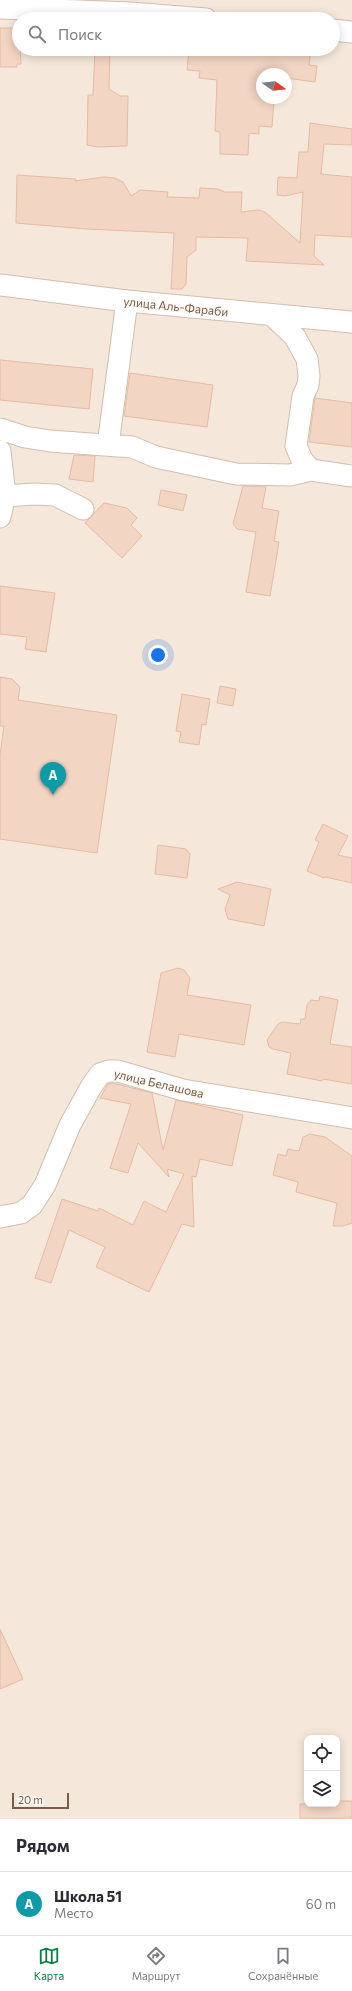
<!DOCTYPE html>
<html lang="ru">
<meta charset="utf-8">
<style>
body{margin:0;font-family:Commissioner,sans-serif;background:#f7f7f7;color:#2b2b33}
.controls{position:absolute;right:12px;bottom:12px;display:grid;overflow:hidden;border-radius:8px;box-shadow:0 2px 10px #0003}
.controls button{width:36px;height:36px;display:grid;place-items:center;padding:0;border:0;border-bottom:1px solid #e1e1e2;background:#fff;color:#2b2b33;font:20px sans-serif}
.compass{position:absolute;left:256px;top:68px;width:36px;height:36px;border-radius:50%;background:#fff;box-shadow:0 2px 10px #0003;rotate:104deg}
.scale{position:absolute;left:12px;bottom:10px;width:57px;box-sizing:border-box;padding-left:4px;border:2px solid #7a5c4d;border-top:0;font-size:11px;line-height:14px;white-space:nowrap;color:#7a5c4d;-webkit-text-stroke:3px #fffaf3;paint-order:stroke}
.you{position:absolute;left:158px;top:655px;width:14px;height:14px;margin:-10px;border:3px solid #fff;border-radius:50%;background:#1a73e8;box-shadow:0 0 0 6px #1a73e833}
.badge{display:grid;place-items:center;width:26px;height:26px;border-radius:50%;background:#0b8043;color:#fff;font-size:13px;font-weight:700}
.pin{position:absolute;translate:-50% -33px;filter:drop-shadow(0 1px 2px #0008)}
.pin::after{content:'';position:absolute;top:21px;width:14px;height:12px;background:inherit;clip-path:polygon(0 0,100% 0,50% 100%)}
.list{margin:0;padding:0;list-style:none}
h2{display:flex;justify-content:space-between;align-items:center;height:52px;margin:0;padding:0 16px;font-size:17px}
h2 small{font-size:13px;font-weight:400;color:#7c7c81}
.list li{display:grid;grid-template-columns:26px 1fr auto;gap:12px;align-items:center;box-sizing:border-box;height:64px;padding:0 16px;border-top:1px solid #e1e1e2}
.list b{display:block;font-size:15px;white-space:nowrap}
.list p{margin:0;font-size:13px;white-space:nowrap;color:#7c7c81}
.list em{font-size:13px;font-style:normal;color:#7c7c81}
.icon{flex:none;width:22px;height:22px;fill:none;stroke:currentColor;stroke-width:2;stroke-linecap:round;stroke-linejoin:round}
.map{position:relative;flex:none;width:352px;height:1819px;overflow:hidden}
.search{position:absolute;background:#fff;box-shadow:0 2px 10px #0003;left:12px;right:12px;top:12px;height:44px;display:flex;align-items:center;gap:10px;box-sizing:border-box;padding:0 14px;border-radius:22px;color:#7c7c81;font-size:15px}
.sheet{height:116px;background:#fff}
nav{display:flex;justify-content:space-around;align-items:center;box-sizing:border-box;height:56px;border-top:1px solid #e1e1e2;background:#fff;font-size:11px;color:#7c7c81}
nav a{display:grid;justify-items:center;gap:2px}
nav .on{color:#0b8043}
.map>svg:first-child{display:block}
.residential{fill:#f5e8da;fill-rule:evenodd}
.building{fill:#f3d5c3;stroke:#e6bba3}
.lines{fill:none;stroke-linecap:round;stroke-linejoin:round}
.street-casing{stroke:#d1beb0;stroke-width:23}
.street{stroke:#fff;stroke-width:21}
.labels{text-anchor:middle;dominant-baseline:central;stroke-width:3;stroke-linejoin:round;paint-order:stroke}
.street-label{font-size:12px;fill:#7a5c4d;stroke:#fffaf3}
</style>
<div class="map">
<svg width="352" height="1819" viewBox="0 0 352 1819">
<rect width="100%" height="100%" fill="#fdf6ec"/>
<!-- residential -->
<path class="residential" d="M0,0h352v1819h-352zM19,19h314v30h-314zM262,74h24v24h-24zM307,1738h30v66h-30z"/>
<!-- building -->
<path class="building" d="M0,28h19l2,36h-4v3h-17z
M95,49h15l-1,40 11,7h8l-1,50 -30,1 -10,-2 1,-50h5z
M189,49h122l-2,16 8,1 -2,16 -29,-4v-4h-24v24h12l-2,29 -13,-1v8l-10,-1 -1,22 -28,-1v-22l-5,-1 2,-51 -18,-2 1,-7 -13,-1z
M310,123l42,6v16l-28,-1 -3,30 31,3v60l-37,-2 -1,21 10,9 -78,-4 2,-23 -52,-1v13l-9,7 -1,27 -4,5h-11l3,-56 -87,-4 -71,-6 1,-48 59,4 -1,2 29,-4 11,1 8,4 8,14 9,-6 28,2 -1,5 32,1 1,-10 18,1 7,3h17l-1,20 17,-2 7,2 35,31 3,-51 -18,4 -8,-1 1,-18 19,1 2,-26h9z
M0,360l93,9 -4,40 -89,-9z
M130,373l83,12 -6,42 -83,-11z
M315,398l37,5v44l-43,-5z
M74,455l21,1 -2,26 -24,-3z
M243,486l23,1 -4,21 17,3 -5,30 5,1 -9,54 -24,-4 10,-60 -19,-3 -4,-5z
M161,490l26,5 -4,16 -25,-6z
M104,503l23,5 10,10 -6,7 11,11 -20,22 -37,-35z
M0,586l55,7 -9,59 -21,-3 2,-12 -27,-3z
M0,677l12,2 8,8 -2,13 99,15 -20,138 -97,-14v-84l4,-29h-4z
M220,686l16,3 -3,17 -16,-3z
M182,694l28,5 -4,26 -4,-1 -3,21 -20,-3 2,-10 -5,-1z
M323,824l25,12 -10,19 14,3v25l-27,-6 -1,1 -17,-7 12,-29 -4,-2z
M158,845l28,4 4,5 -3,24 -32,-4z
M237,882l34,7 -7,37 -36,-7 -3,-10 5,-14 -12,-6z
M178,968l6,2 6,8 -3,17 64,10 -7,40 -65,-11 -4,23 -28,-5 14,-79z
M320,996l18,4 -8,44 22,3v37l-29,-5 -1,2 -35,-7 4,-21 -18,-4 -4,-2 -2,-7 11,-16 4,-2 18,2 1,-5h4l2,-14 4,-5 8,1z
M113,1083l39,10 11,57 13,-50 67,15 -11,51 -32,-7 -4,18 -4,-1 2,51 -12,-3 -33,68 -53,-25 9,-20 -36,-17 -18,53 -16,-5 27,-79 36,12 1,-3 34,17 11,-24 22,11 18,-38 -17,-5 2,8 -31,-34 -10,30 -18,-5 21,-64 -31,-6 8,-14z
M310,1134l15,3 27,19v67l-9,3h-10l4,-23 -41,-11 2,-10 -25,-7 5,-21 8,2 2,-7 11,2 4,-14z
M0,1629l23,50 -23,10z
M337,1801h15v17l-52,1v-15h37z"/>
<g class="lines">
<!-- street casing -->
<g class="street-casing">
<path id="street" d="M0,8l130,5 76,6
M333,30l19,2
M0,285l127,16 225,21
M273,316l22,21 12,22 2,17 -1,9 -5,11 -7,50 6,14 9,10
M0,429l25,8 25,4 82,6 24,10 80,17 54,1 21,-5 41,6
M108,445l19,-144
M0,451l5,45 -5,21
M5,496l29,-2 21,1 28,14
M0,1217l21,-4 11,-8 13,-20 25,-60 21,-38 9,-13 9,-3h9l65,19 169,28"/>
</g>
<!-- street -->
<use href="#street" class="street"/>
</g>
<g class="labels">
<!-- street labels -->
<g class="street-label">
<text transform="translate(176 306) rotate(6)">улица Аль-Фараби</text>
<text transform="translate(159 1083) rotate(13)">улица Белашова</text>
</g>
</g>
</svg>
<div class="controls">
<button><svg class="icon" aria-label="locate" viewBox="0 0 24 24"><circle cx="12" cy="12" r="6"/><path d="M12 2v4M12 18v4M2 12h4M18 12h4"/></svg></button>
<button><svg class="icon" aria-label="layers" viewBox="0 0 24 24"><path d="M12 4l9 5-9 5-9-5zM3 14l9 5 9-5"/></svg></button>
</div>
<svg class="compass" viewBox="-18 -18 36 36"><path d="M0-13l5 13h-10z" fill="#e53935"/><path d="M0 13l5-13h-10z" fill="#7c7c81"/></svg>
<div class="scale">20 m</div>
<div class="you"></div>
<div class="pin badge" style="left:53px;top:795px;background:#0f9aa8">A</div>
<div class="search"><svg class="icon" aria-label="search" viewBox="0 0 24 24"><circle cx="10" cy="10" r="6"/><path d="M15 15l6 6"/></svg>Поиск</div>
</div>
<section class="sheet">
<h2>Рядом<small></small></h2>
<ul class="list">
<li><span class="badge" style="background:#0f9aa8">A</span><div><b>Школа 51</b><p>Место</p></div><em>60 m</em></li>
</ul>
</section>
<nav>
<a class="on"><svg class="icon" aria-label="map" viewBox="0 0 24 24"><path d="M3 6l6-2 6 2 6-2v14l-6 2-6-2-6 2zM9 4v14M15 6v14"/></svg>Карта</a>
<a><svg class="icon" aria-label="directions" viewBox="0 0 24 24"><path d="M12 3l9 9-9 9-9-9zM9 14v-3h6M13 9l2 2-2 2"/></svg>Маршрут</a>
<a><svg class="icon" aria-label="saved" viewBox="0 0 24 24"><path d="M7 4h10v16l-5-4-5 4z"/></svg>Сохранённые</a>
</nav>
